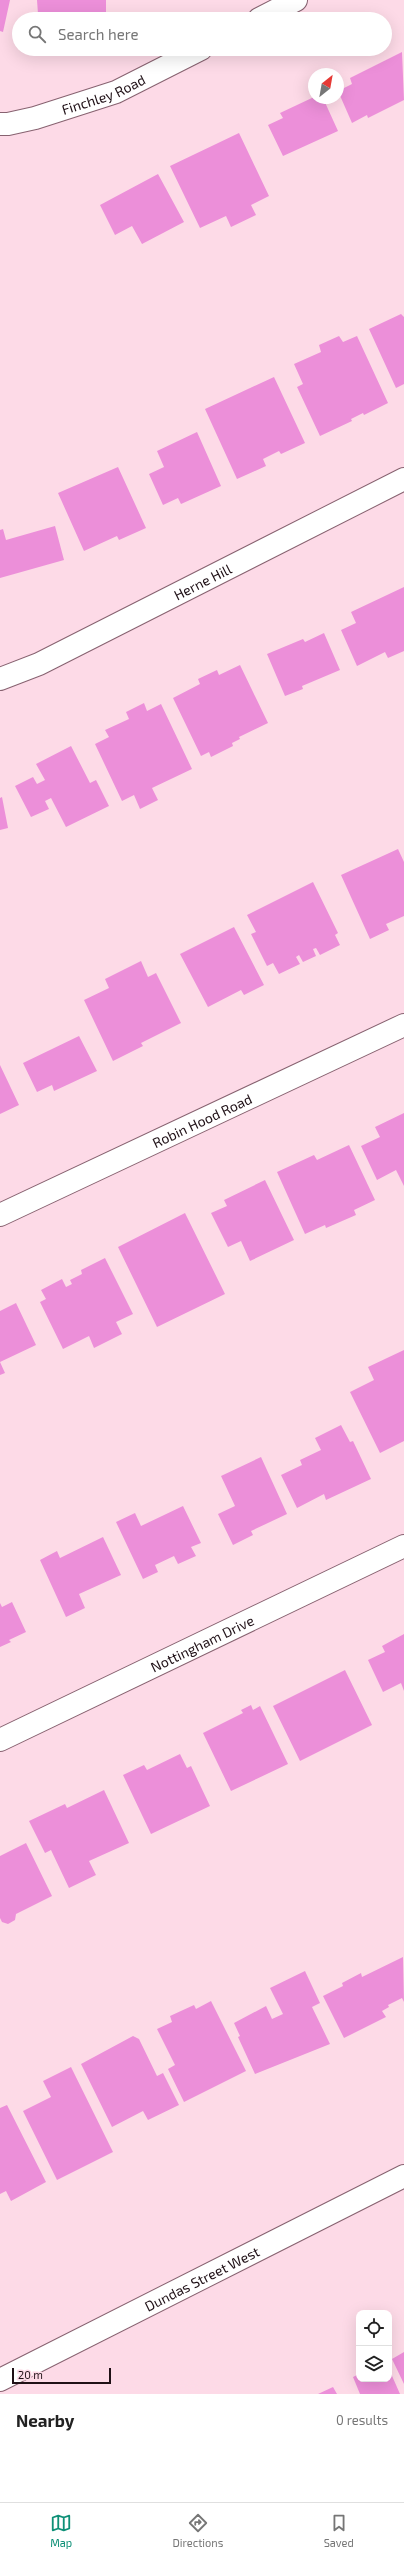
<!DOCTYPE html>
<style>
body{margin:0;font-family:"Exo 2",sans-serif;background:#f6f6f6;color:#222}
.controls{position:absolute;right:12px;bottom:12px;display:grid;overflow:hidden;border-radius:8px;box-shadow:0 4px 16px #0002}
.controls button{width:36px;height:36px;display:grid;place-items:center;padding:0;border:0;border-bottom:1px solid #e0e0e0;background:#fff;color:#222;font:20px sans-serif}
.compass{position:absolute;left:308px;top:68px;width:36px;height:36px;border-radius:50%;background:#fff;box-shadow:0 4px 16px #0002;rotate:31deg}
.scale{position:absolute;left:12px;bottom:10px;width:99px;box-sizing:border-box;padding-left:4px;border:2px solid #1f1016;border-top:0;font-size:11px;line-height:14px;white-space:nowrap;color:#1f1016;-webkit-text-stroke:3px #fddae7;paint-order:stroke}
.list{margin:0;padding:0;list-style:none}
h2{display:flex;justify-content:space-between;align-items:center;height:52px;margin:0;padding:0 16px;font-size:17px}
h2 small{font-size:13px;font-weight:400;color:#767676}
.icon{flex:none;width:22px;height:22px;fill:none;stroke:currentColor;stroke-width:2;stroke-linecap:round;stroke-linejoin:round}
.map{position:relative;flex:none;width:404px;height:2394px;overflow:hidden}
.search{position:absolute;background:#fff;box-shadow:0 4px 16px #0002;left:12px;right:12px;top:12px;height:44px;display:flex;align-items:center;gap:10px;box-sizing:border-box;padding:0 14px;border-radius:22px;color:#767676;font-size:15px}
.sheet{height:108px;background:#fff}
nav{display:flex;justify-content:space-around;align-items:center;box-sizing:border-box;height:56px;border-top:1px solid #e0e0e0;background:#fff;font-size:11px;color:#767676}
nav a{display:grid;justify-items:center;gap:2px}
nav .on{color:#0e9077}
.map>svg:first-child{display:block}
.building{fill:#ec8fd9}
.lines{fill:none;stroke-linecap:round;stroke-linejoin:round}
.street-casing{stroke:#876270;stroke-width:24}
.secondary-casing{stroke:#876270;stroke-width:24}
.street{stroke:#fff;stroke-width:22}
.secondary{stroke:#fff;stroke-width:22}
.labels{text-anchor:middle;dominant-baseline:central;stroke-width:3;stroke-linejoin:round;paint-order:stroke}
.street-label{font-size:14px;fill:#1f1016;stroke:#fddae7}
</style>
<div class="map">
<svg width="404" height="2394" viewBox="0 0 404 2394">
<rect width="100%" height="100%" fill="#fddae7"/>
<!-- building -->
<path class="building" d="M0,0h10l-7,32 -3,-1z
M37,0h69v14h-68z
M402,52l2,48 -36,18 -1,-3 -15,8 -14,-32 14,-7 -2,-6z
M314,97l9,1 15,33 -55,25 -15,-31 15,-7 -3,-5z
M239,133l30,63 -18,9 5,10 -25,12 -5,-11 -26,12 -30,-62z
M158,174l26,48 -42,22 -10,-18 -17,9 -15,-30z
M401,314l3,3v67l-8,4 -27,-59z
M339,336l4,6 14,-6 31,67 -24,12 -1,-2 -12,6 1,2 -32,15 -23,-49 6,-3 -9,-20 27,-12 -2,-7z
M274,377l31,66 -24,11 -2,-3 -16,8 3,7 -29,13 -32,-70z
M197,432l24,54 -40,18 -3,-6 -15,7 -14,-31 15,-7 -7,-16z
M118,467l28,61 -27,12 -2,-4 -33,15 -26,-58z
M55,526l9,34 -64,18v-48l3,-1 3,11z
M404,587v64l-16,7 -3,-6 -28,14 -16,-36 15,-7 -5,-11z
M324,633l16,37 -38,16 1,3 -18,7 -18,-42 36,-15 2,3z
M240,665l28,58 -29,14 1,2 -8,4 1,3 -22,11 -2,-5 -8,4 -28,-58 27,-14 -2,-5 19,-9 2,5z
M144,703l3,8 14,-7 31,65 -40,19 6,12 -18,9 -6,-14 -12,6 -27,-57 14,-7 -4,-7 24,-11 -3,-7z
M71,746l19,37 6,-3 13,26 -43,21 -15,-29 -6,3 4,8 -18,8 -16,-31 18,-9 4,7 8,-4 -9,-16z
M2,797l6,31 -8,2v-32z
M398,849l6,13v54l-18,8 3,6 -19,9 -29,-64z
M313,882l25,51 -3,2 5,10 -20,10 -4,-7 -3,1 3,7 -13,6 -4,-7 -3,2 4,7 -21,10 -6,-11 -6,3 -16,-32 5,-2 -9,-17z
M234,927l30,58 -20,10 -3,-5 -33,17 -28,-53z
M141,961l7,16 8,-4 25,50 -40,20 2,3 -30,15 -29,-61 25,-12 -4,-9z
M79,1036l18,35 -43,20 -2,-6 -15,7 -14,-29z
M0,1065l19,40 -19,9z
M404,1113v73l-8,-16 -19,10 -16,-34 19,-9 -5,-10z
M349,1145l26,55 -21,10 2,5 -30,13 -1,-3 -20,9 -28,-62 37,-17 3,5z
M265,1180l29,60 -44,21 -9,-20 -13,6 -17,-34 16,-7 -3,-6z
M185,1213l40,81 -68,33 -39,-80z
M105,1258l28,56 -17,8 6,12 -28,14 -5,-12 -26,13 -23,-47 6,-3 -5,-9 21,-11 4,8 6,-3 -2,-4 12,-6 -1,-4z
M16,1303l20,42 -36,17 5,11 -5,2v-64z
M404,1350v91l-24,12 -30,-61 24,-12 -6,-13z
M341,1425l9,17 3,-1 18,38 -45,21 -2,-6 -27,14 -16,-33 21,-10 -2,-5 21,-10 -6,-12z
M261,1457l26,57 -36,17 2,4 -20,10 -15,-31 17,-8 -14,-30z
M183,1506l18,37 -10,4 5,9 -18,8 -4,-8 -19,9 3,7 -15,7 -27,-57 19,-9 6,13z
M103,1537l18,38 -42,19 6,14 -19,9 -26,-57 17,-9 3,7z
M12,1602l14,30 -17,8 2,2 -11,5v-44l2,4z
M404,1634v57l-3,-8 -18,9 -15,-32 17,-8 -3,-6z
M345,1670l27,55 -72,36 -27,-55z
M251,1705l2,5 7,-4 28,58 -57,27 -28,-58 40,-20 -2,-3z
M180,1754l7,14 4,-2 19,40 -59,28 -28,-59 21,-10 3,5z
M104,1790l25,53 -40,18 7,14 -27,13 -18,-38 -6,3 -16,-32 36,-17 2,4z
M26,1843l26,53 -36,18 -1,6 -7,4 -6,-2 -2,-4v-62z
M403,1957l1,45 -2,-4 -14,7 1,2 -7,4 4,6 -42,21 -21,-42 20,-10 -1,-3 19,-10 1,4z
M305,1971l15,32 -8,4 18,37 -75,30 -17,-37 2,-1 -6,-13 32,-17 6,13 11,-5 -13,-26z
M211,2001l35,70 -62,31 -16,-33 7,-4 -18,-36 15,-7 -2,-6 24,-11 2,4z
M133,2036l6,3 18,37 6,-3 16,32 -31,15 -5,-9 -31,16 -31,-63z
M71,2067l42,85 -56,28 -34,-69 28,-14 -8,-16z
M7,2105l39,77 -35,19 -5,-10 -6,3v-86z
M404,2352v32l-12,-25z
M389,2369l11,25h-40l-7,-17 6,-3v5h30z
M333,2387l4,7h-19z"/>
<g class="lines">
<!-- street casing -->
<g class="street-casing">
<g id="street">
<path d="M259,19l37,-19"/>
<path id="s1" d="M0,124h8l27,-6 81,-26 85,-43"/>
<path id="s2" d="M0,679l39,-15 365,-185"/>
<path id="s3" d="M0,1215l404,-190"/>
<path id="s4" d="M0,1740l404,-194"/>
</g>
</g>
<!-- secondary casing -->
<g class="secondary-casing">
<g id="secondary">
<path id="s5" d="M0,2380l404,-204"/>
</g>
</g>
<!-- street -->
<use href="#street" class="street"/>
<!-- secondary -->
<use href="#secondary" class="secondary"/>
</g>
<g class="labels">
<!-- street labels -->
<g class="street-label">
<text stroke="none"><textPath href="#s1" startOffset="108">Finchley Road</textPath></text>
<text stroke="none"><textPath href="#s2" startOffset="225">Herne Hill</textPath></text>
<text stroke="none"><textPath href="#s3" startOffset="223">Robin Hood Road</textPath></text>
<text stroke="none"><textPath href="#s4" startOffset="224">Nottingham Drive</textPath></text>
<text stroke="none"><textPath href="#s5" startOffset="226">Dundas Street West</textPath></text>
</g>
</g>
</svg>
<div class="controls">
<button><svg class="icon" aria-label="locate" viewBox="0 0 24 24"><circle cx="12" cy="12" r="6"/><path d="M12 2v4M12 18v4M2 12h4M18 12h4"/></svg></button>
<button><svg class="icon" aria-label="layers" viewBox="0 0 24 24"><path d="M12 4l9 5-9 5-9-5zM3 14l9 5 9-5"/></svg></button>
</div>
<svg class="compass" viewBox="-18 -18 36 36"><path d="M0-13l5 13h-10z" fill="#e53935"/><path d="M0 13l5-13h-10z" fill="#767676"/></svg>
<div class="scale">20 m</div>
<div class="search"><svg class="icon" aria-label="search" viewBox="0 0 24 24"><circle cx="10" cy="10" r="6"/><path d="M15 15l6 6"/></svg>Search here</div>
</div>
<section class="sheet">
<h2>Nearby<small>0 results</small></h2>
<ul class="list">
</ul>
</section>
<nav>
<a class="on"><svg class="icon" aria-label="map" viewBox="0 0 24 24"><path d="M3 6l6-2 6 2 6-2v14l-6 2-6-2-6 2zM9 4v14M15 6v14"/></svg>Map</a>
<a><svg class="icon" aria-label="directions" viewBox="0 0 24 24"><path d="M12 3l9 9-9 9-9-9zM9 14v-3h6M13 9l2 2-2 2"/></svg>Directions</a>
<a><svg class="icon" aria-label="saved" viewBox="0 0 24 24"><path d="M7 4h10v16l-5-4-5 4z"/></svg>Saved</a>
</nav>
